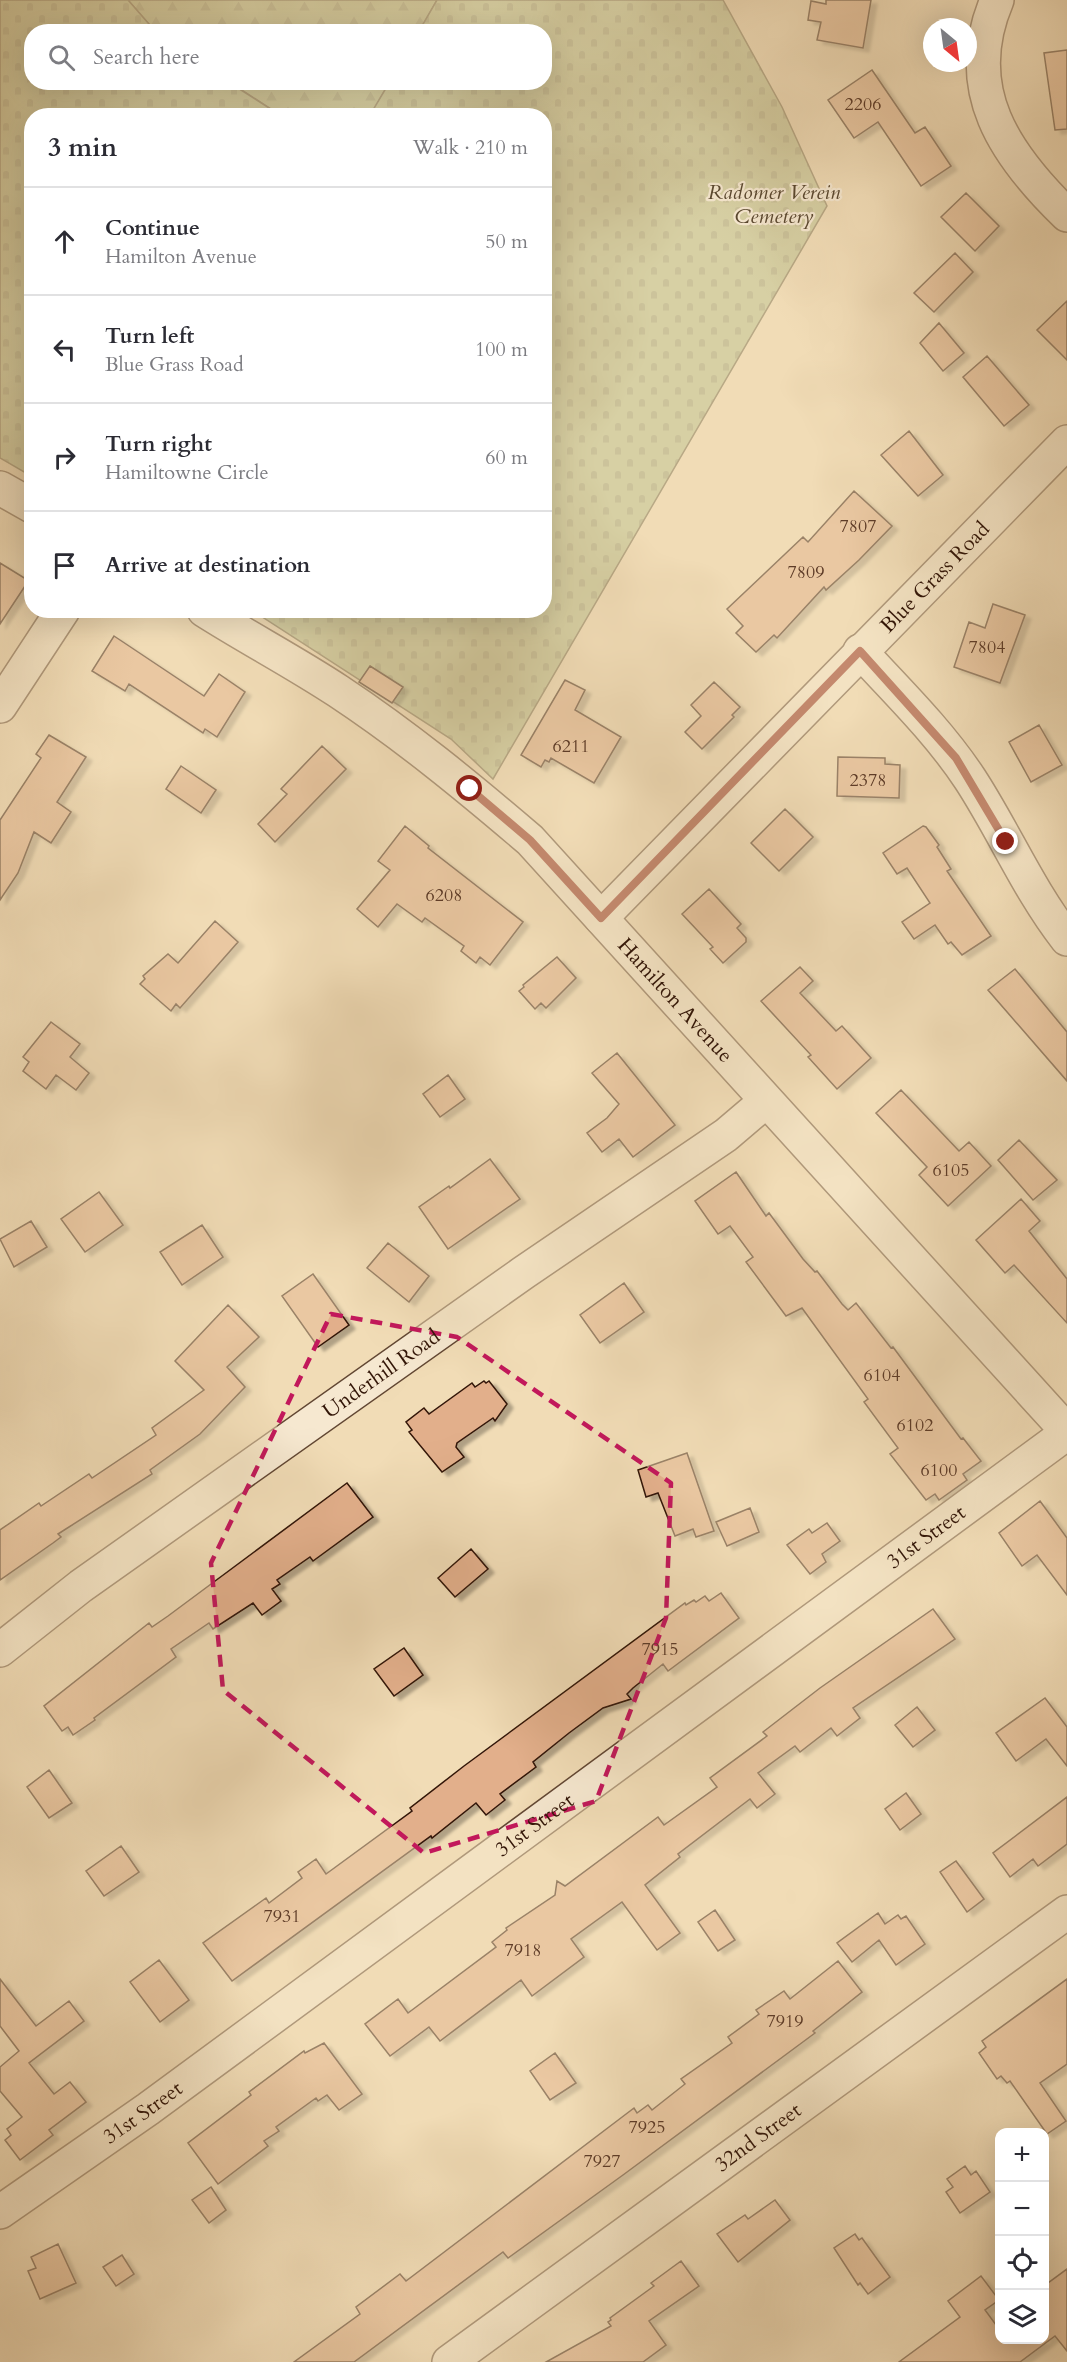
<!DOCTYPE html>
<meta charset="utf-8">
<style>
body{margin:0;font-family:Cardo,serif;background:#f7f7f7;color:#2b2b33}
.controls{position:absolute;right:18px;bottom:18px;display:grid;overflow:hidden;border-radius:12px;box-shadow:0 6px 24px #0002}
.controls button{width:54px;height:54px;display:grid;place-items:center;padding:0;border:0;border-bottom:2px solid #e1e1e2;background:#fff;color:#2b2b33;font:30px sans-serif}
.compass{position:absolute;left:923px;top:18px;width:54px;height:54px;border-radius:50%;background:#fff;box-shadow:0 6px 24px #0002;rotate:151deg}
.stop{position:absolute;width:18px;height:18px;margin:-14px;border:4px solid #8f2418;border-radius:50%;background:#fff}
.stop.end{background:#8f2418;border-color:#fff;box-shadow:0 2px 6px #0008}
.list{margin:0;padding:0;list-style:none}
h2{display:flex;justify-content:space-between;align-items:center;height:78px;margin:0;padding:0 24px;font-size:26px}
h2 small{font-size:20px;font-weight:400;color:#7c7c81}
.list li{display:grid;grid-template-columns:39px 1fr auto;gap:18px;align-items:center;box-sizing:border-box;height:108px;padding:0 24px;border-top:2px solid #e1e1e2}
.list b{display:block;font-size:22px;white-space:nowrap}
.list p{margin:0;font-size:20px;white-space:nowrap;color:#7c7c81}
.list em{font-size:20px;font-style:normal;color:#7c7c81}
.icon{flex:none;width:33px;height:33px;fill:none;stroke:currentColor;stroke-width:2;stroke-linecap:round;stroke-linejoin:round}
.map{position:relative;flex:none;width:1067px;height:2362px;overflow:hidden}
.search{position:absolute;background:#fff;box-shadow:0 6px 24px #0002;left:24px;top:24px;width:528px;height:66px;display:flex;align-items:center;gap:15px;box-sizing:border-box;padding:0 21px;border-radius:24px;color:#7c7c81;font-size:22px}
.panel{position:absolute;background:#fff;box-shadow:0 6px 24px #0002;left:24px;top:108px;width:528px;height:510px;border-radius:24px}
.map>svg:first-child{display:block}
.forest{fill:url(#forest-firs);stroke:#756a4b;stroke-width:1.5}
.cemetery{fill:url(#cemetery-stones);stroke:#756a4b;stroke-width:1.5}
.building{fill:#e2af8b;stroke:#321507;stroke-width:1.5;filter:url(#shadow)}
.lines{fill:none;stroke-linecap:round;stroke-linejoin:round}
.minor-casing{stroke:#624733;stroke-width:36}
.minor{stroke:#f6e8d0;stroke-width:33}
.route{stroke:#8f2418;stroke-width:8}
.marked{fill:none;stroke:#c2185b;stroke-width:4.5;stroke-dasharray:12 8;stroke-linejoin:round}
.labels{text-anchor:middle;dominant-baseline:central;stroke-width:4.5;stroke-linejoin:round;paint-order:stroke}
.number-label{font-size:18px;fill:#5e3c28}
.park-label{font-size:21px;font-style:italic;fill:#5a4830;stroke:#f6e8d0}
.street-label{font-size:21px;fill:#321507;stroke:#f6e8d0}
</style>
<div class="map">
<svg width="1067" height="2362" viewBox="0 0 1067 2362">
<defs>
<pattern id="forest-firs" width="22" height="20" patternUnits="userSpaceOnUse" patternTransform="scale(1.5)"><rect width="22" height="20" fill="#b8c08f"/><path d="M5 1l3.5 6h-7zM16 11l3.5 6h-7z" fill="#9fa47a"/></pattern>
<pattern id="cemetery-stones" width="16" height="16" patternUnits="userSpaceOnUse" patternTransform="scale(1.5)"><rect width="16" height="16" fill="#b8c08f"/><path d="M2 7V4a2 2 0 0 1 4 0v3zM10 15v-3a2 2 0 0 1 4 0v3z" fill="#9fa47a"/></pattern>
<filter id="shadow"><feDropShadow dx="6" dy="4" stdDeviation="1.5" flood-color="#0004"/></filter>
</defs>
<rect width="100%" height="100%" fill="#f1dcb6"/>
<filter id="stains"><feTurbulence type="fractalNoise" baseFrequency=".00333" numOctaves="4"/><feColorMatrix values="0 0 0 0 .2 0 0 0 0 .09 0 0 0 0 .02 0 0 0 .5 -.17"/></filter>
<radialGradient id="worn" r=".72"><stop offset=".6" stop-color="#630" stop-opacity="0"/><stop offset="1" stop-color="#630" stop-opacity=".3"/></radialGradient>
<!-- forest -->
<path class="forest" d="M128,0h309l-18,32 -264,-1z
M231,83h158l-19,33 -90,-1z"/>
<!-- cemetery -->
<path class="cemetery" d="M0,0h128l27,31 -123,1v50l198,1 50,32 -248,1 -1,360 -31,-18z
M437,0h286l59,107 45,99 -334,573 -42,-40 -198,-128 291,-1v-494l-174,-1 19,-32 155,-1v-50l-125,-1z"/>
<!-- building -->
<path class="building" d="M826,0h45l-8,48 -46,-8 4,-18 -13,-2 3,-19 15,3z
M1067,50v79l-12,1 -11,-77z
M872,70l43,63 10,-6 26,39 -30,20 -43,-64 -24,16 -26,-38z
M966,193l33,33 -24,25 -34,-34z
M955,253l18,19 -39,40 -20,-19z
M1067,301v59l-30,-30z
M939,323l25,30 -21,18 -23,-28z
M987,356l42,49 -25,21 -41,-49z
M909,431l34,44 -25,21 -37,-41z
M854,491l38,35 -33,34 -33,30 -2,-3 -47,51 -3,-3 -18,17 -20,-19 7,-7 -16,-17 76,-72 5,5z
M0,563l26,16 1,4 -27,41z
M993,604l32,11 -25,68 -46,-16 15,-45 16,6z
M114,636l90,60 15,-22 26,18 -28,45 -12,-8 -2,4 -74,-49 -4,7 -33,-20z
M370,666l33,21 -11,16 -33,-21z
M565,680l20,10 -10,20 46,27 -27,46 -43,-25 -2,4 -4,-2 -4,7 -20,-12z
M714,682l26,25 -8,8 2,2 -32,32 -17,-17 16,-16 -10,-11z
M1039,725l23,40 -31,17 -22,-40z
M49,735l37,22 -29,45 14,10 -20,31 -17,-11 -16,41 -18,27v-80l41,-62 -5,-4z
M322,746l24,23 -71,73 -17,-18 29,-30 -6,-5z
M838,757l47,1v6l15,1 -1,33 -62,-2z
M181,766l35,24 -15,23 -35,-24z
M785,809l28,28 -34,34 -28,-28z
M405,826l24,20 -1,2 95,74 -33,43 -10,-8 -4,6 -15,-12 3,-5 -39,-28 -3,4 -25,-18 -19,23 -21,-18 33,-39 -12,-9z
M923,826l3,1 13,18 -2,2 14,22 -4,2 44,65 -29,19 -11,-13 -3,2 -13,-19 -21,14 -12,-17 28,-19 -23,-35 -10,6 -14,-21z
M709,889l32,35 -4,4 9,10v4l-23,21 -13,-14 3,-2 -31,-33z
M215,921l23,21 -58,66 -4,-4 -5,7 -31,-27 5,-5 -2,-3 25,-22 10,9z
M557,957l19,21 -30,30 -5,-5 -6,6 -16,-18 5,-4 -1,-2z
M800,967l13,14 -13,12 36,38 6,-5 29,32 -34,31 -29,-32 3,-2 -50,-54z
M1015,969l52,63v49l-79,-91z
M51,1022l29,22 -10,13 19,16 -13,17 -20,-15 -10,14 -23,-18 6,-9 -6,-5z
M617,1053l58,72 -42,32 -14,-18 -17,13 -15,-19 20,-15 12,-14 -27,-31z
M448,1075l17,24 -25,18 -17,-23z
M901,1090l58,61 10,-9 22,24 -43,40 -29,-31 8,-8 -51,-54z
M1019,1140l38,40 -24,20 -35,-40z
M490,1159l30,40 -72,50 -29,-42 30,-21 1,2z
M736,1172l30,44 3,-3 34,46 12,13 2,-1 25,33 6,6 8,-7 35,45 2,-1 68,92 2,-1 18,23 -18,13 4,6 -28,20 -4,-6 -9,6 -36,-46 8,-6 -34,-46 4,-3 -66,-91 -16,8 -40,-54 7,-5 -23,-31 -12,8 -23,-33z
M99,1192l24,33 -38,27 -24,-33z
M1021,1199l19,22 -11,10 38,48v44l-53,-58 -9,8 -29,-33z
M31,1221l16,26 -33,20 -14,-28z
M202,1225l21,32 -41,28 -22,-33z
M388,1243l41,33 -20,26 -42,-34z
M313,1274l36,51 -31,22 -36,-51z
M624,1283l20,29 -44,31 -20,-28z
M228,1305l31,32 -32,30 18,20 -45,47 -50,36 2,4 -94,60 3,3 -8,6 -53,37v-50l39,-27 2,3 48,-32 3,4 64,-43 -4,-7 52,-38 -29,-29z
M484,1381l2,2 3,-2 18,23 -12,17 -2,-3 -36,25 -1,4 8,10 -22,15 -33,-40 3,-2 -6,-8 18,-14 5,6 43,-31 3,4z
M687,1453l27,78 -18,6 -3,-8 -18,7 -17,-43 -12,4 -8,-27z
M347,1483l26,34 -60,44 -3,-4 -33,23 3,4 -8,5 9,12 -19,14 -9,-12 -40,26 -4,-6 -38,26 5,8 -82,61 1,2 -22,15 -5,-8 -6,4 -18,-25 105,-83 3,4 16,-11z
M1040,1501l27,37v57l-30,-40 -15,11 -23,-33z
M750,1508l9,24 -32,14 -11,-24z
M827,1523l13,18 -18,13 4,8 -16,12 -23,-29 22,-16 3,4z
M471,1549l17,20 -33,28 -17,-19z
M721,1593l18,25 -71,53 -5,-7 -30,24 -6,6 4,5 -28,9 -34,25 -36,29 3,5 -36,27 5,6 -19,15 -10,-12 -44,35 -1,-2 -199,145 -29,-38 63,-45 3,5 33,-25 -4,-6 18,-13 10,15 86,-63 -2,-3 54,-42 221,-163 1,2 8,-5 2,2 9,-6 4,5z
M933,1609l22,30 -102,69 7,10 -23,18 -6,-8 -31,24 -5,-6 -37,27 17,21 -18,14 -7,-9 -72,55 2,3 -35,28 35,48 -23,17 -35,-48 -51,37 13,18 -52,39 -11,-16 -81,61 -11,-14 -39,29 -25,-32 33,-25 10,14 88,-66 -4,-5 15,-12 -1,-2 49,-33 2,-14 8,5 93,-69 6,8 53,-38 -7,-9 57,-42 -4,-4 57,-44z
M404,1648l19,27 -29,21 -20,-27z
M1045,1698l22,29v39l-21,-27 -30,22 -20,-28z
M917,1707l18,23 -22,17 -18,-22z
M49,1770l23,33 -23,15 -22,-31z
M906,1793l15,21 -21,16 -15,-21z
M1067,1797v47l-29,22 -5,-7 -23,18 -17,-24z
M121,1846l18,26 -35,24 -18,-25z
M956,1861l28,38 -17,13 -27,-40z
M715,1910l20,30 -17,11 -20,-29z
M878,1913l7,11 13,-9 3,4 5,-3 19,28 -29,21 -17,-25 -27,22 -15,-19z
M159,1960l30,40 -29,22 -30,-40z
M838,1961l24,31 -49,39 2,2 -192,142 -115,83 -5,-6 -149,110h-60l66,-48 -4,-7 44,-33 6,7 228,-173 3,5 11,-8 4,5 33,-26 -4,-5 51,-36 -4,-6 31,-23 -3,-4 28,-19 6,8z
M0,1979l36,47 33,-25 15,20 -55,42 25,31 16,-12 16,20 -37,28 4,5 -33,25 -15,-20 6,-5 -4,-6 15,-12 -22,-26v-24l19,-16 -19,-25z
M1067,1979v85l-27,19 26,38 -19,13 -37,-53 -3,2 -6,-7 -4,3 -18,-26 7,-6 -4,-6z
M324,2043l38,51 -23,16 -12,-15 -9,6 -2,-3 -40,29 3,4 -15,10 4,5 -50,38 -30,-41 63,-48 -2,-3 55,-41 1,2z
M555,2053l21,30 -26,17 -20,-29z
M965,2166l6,9 5,-4 14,21 -30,21 -14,-21 7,-5 -6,-8z
M211,2187l15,23 -17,13 -17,-23z
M775,2200l15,20 -52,42 -21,-28 28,-19 3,4z
M855,2234l4,6 3,-2 28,39 -22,17 -8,-11 -2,2 -24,-37z
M58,2244l18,39 -36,16 -12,-28 8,-3 -5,-11z
M122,2255l12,19 -18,12 -13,-19z
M681,2261l18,25 -50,35 17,24 -23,17h-97l65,-36 -3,-4 3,-2 -1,-2 44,-32 -3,-3z
M1067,2269v82l-12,-15 -35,26h-121l61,-45 -12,-16 33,-25 18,24 -14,10 14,19v11h45v-54z"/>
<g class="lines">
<!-- minor casing -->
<g class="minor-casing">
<g id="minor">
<path d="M997,0c-38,89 8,155 70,215"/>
<path d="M0,488l32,18"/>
<path id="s1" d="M204,610c44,28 90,52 134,81 68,45 130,96 192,149l537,591"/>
<path d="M860,651c38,41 79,81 110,128 34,52 58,110 97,160"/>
<path d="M0,706l63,-96"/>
<path id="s2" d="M601,918l466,-476"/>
<path id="s3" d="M0,1650l81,-64 442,-313 203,-138 40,-34"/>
<path id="s4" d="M0,2212l148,-103 919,-676"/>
<path id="s5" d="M449,2362l618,-450"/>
</g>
</g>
<!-- minor -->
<use href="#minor" class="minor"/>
</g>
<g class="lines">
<!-- route -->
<path class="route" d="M470,789l60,51 71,78 259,-267 96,107 50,84"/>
</g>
<!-- marked area -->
<path d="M0 0H1067V2362H0ZM331,1314l126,23 214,146 -5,135 -70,183 -172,52 -201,-163 -12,-127z" fill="#f1dcb6" fill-opacity=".55" fill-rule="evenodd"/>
<path class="marked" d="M331,1314l126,23 214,146 -5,135 -70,183 -172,52 -201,-163 -12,-127z"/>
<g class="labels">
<!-- number labels -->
<g class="number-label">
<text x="863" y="104">2206</text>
<text x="858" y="526">7807</text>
<text x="806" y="572">7809</text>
<text x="987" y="647">7804</text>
<text x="571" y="746">6211</text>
<text x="868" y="780">2378</text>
<text x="444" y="895">6208</text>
<text x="951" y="1170">6105</text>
<text x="882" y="1375">6104</text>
<text x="915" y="1425">6102</text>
<text x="939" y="1470">6100</text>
<text x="660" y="1649">7915</text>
<text x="282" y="1916">7931</text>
<text x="523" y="1950">7918</text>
<text x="785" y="2021">7919</text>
<text x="647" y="2127">7925</text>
<text x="602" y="2161">7927</text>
</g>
<!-- park labels -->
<g class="park-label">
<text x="774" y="192">Radomer Verein<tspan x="774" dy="24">Cemetery</tspan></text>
</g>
<!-- street labels -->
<g class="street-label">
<text stroke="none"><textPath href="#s2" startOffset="477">Blue Grass Road</textPath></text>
<text stroke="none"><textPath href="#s1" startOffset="616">Hamilton Avenue</textPath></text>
<text stroke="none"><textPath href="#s3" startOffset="471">Underhill Road</textPath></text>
<text stroke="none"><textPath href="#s4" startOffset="1146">31st Street</textPath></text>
<text stroke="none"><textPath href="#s4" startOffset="660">31st Street</textPath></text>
<text stroke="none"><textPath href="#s4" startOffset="174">31st Street</textPath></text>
<text stroke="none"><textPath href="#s5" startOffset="382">32nd Street</textPath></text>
</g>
</g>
<rect width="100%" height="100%" filter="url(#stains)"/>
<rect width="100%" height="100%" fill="url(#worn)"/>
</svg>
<div class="controls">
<button>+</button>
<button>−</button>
<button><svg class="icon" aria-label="locate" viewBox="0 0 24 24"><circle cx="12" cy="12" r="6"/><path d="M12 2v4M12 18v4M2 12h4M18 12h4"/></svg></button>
<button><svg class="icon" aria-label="layers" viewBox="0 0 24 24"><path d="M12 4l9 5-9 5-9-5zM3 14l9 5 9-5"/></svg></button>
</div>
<svg class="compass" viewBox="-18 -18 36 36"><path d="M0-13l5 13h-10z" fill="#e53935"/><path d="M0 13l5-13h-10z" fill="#7c7c81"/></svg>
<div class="stop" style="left:470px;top:789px"></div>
<div class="stop end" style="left:1006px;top:842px"></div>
<div class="search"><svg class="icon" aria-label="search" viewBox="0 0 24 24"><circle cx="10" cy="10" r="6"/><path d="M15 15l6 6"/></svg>Search here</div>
<section class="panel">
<h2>3 min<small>Walk · 210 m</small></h2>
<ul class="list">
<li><svg class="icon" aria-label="ahead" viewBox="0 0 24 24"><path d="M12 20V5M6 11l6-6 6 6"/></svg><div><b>Continue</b><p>Hamilton Avenue</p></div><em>50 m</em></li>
<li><svg class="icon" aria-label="left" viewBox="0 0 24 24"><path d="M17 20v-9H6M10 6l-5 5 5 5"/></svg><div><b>Turn left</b><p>Blue Grass Road</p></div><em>100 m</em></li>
<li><svg class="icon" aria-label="right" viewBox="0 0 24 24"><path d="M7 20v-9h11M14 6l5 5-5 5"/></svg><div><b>Turn right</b><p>Hamiltowne Circle</p></div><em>60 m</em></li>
<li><svg class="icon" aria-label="arrive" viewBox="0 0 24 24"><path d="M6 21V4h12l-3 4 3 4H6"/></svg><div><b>Arrive at destination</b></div></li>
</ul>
</section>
</div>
